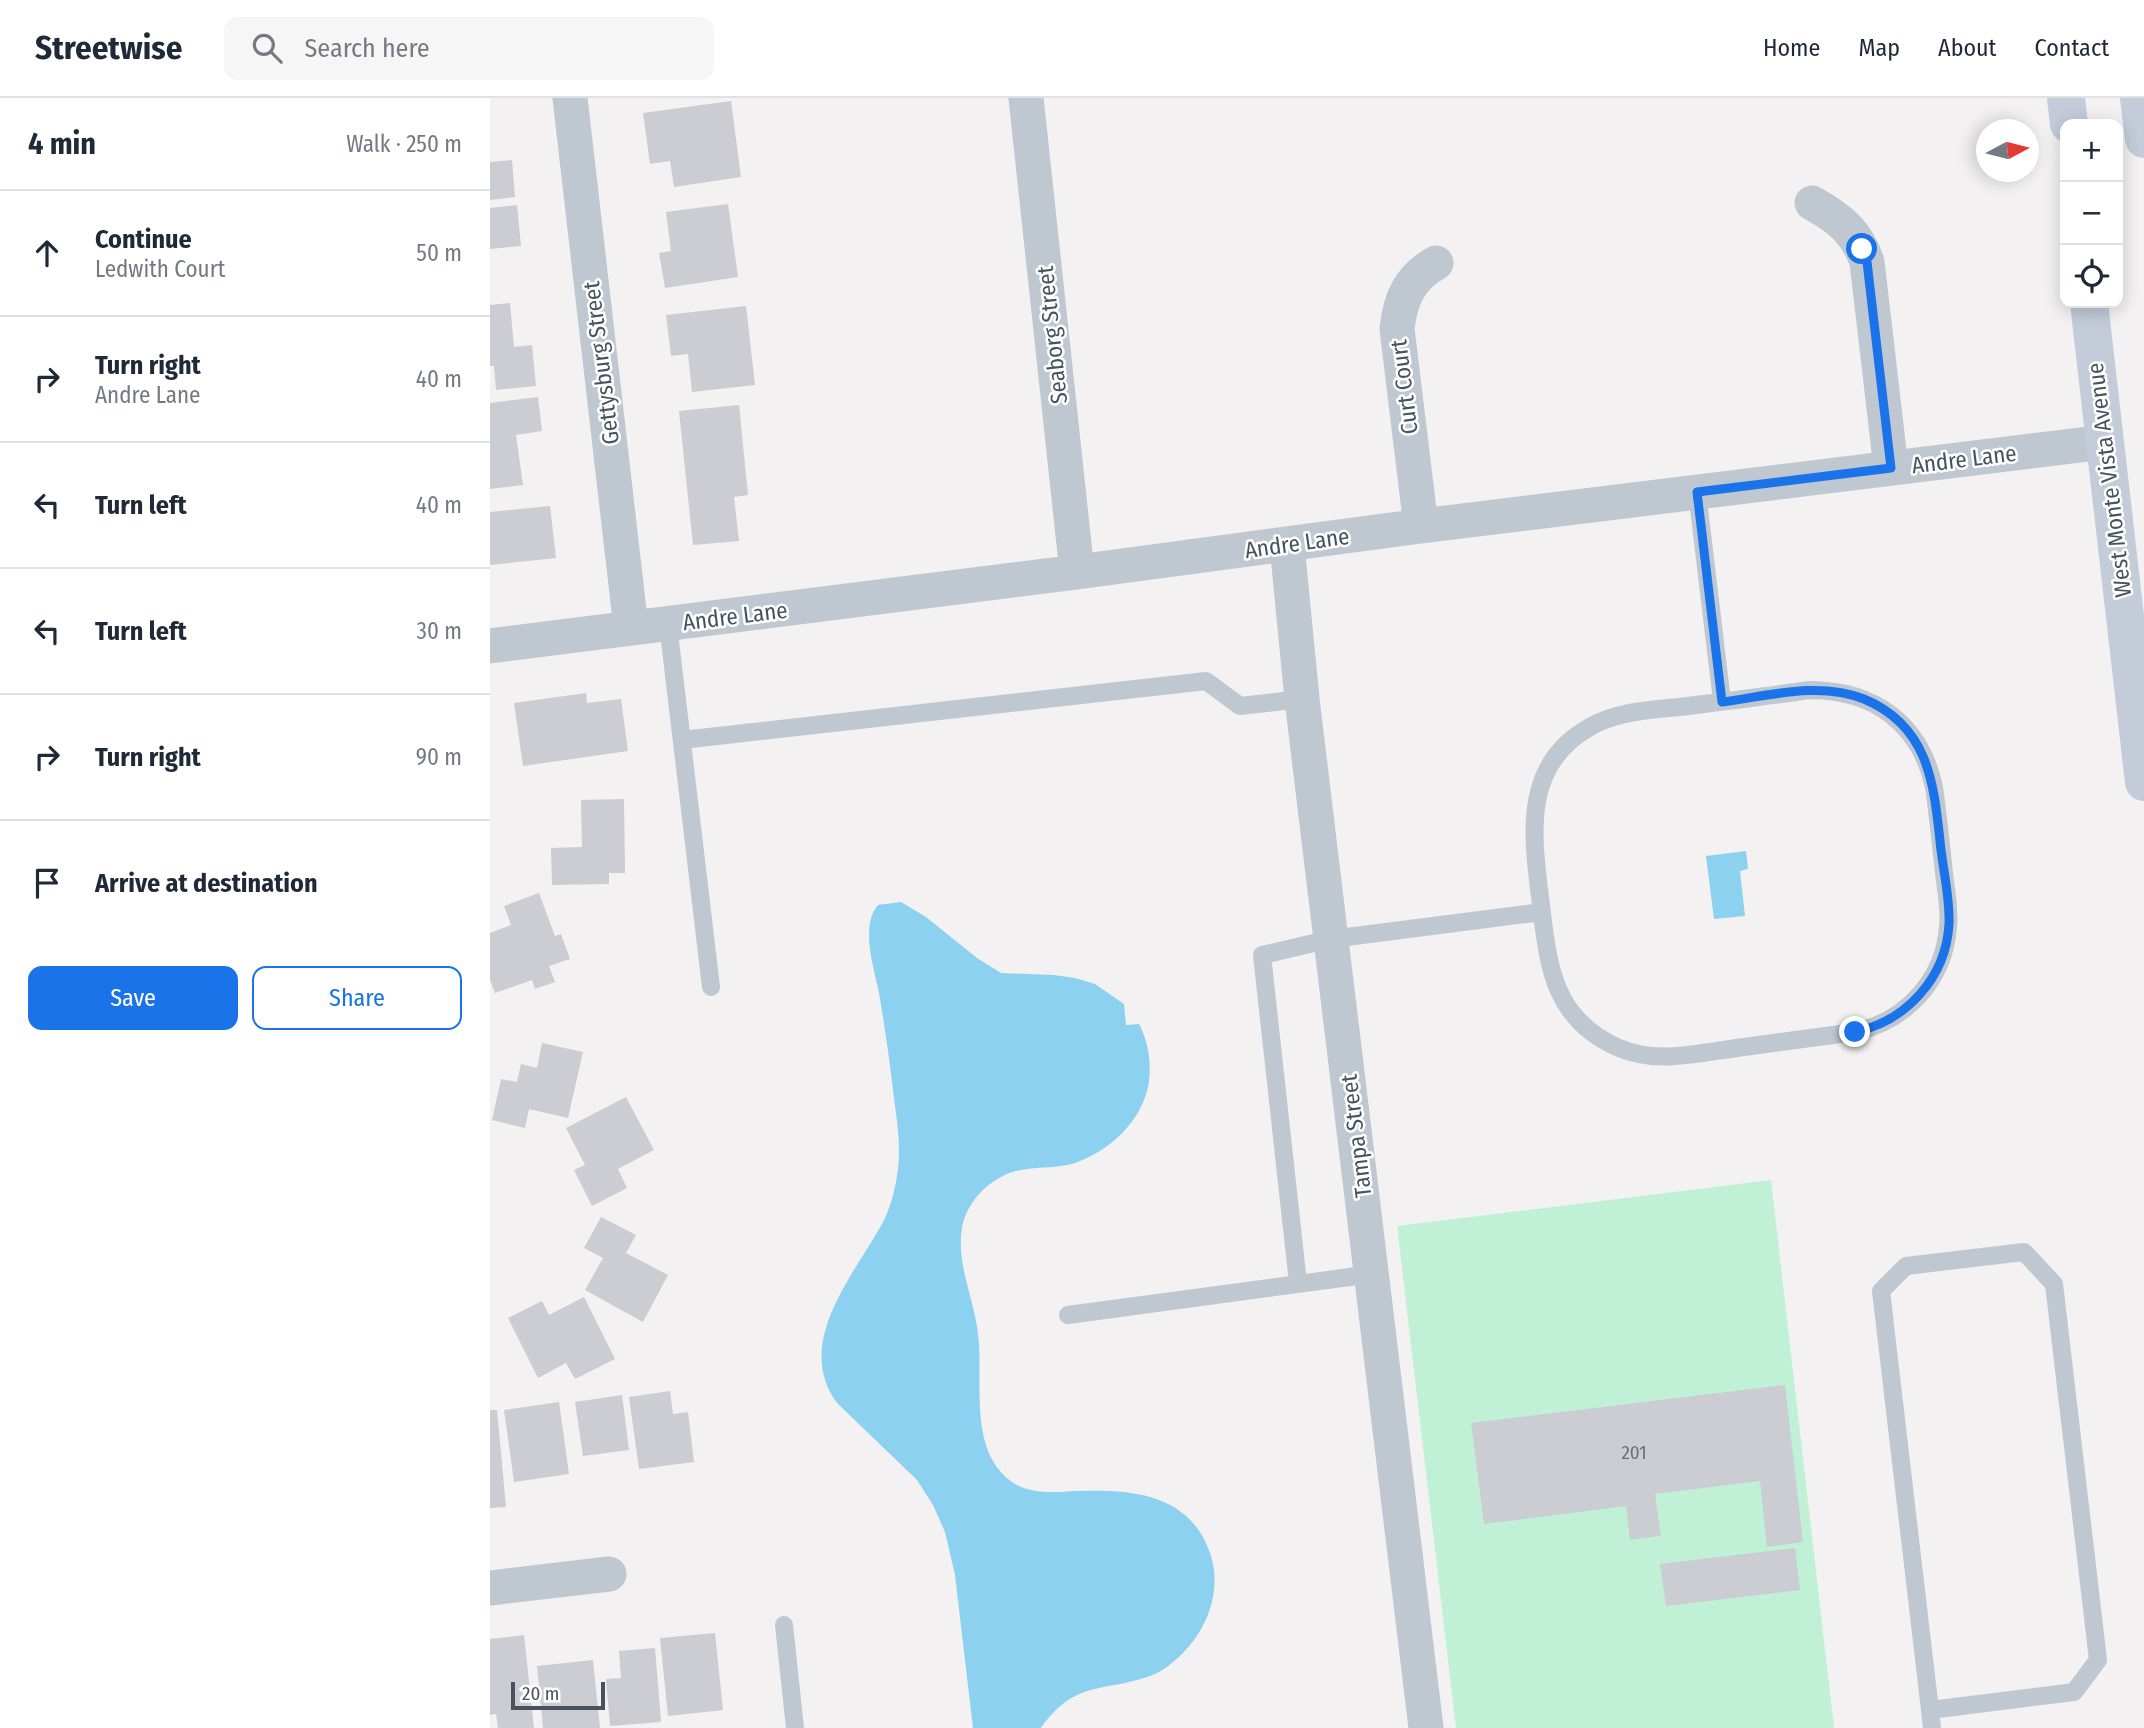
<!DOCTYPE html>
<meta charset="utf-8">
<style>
body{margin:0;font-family:"Fira Sans Condensed",sans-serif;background:#f6f6f7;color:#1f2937}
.controls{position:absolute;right:21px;top:21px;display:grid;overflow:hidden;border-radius:14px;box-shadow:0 4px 18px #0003}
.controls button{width:63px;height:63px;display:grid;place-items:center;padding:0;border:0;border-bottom:2px solid #e0e1e3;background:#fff;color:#1f2937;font:35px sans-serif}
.compass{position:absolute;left:1486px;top:21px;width:63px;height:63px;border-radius:50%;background:#fff;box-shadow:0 4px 18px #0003;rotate:83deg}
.scale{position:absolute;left:21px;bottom:18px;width:94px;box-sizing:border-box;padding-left:7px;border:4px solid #48525f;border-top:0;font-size:19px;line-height:24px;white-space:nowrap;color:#48525f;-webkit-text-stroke:5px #fff;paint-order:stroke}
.stop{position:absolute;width:21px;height:21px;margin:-16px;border:5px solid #1a73e8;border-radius:50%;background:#fff}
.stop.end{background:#1a73e8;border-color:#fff;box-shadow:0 2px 7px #0008}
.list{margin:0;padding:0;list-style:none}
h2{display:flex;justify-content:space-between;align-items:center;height:91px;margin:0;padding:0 28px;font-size:30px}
h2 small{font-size:23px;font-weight:400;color:#747a83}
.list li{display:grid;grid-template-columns:46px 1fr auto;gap:21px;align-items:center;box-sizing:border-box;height:126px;padding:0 28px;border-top:2px solid #e0e1e3}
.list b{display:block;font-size:26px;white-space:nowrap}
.list p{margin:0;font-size:23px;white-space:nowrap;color:#747a83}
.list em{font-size:23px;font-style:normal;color:#747a83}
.actions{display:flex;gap:14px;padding:21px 28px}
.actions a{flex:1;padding:16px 0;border:2px solid #1a73e8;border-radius:14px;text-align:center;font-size:24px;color:#1a73e8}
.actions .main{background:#1a73e8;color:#fff}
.icon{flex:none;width:38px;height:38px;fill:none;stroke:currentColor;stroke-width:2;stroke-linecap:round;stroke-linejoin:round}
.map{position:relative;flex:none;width:1654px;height:1630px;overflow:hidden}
header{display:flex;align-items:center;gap:42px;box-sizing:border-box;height:98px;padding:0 35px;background:#fff;border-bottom:2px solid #e0e1e3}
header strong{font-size:33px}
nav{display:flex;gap:38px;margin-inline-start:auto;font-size:24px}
.search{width:490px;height:63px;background:#f6f6f7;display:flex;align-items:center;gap:18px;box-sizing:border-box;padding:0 24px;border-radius:14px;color:#747a83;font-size:26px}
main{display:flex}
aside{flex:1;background:#fff}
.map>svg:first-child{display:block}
.green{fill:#c0f1d7}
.water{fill:#8cd1ef}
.building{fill:#cbcdd3}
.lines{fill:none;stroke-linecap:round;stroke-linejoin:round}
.lane{stroke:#bfc7d0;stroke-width:18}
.street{stroke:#bfc7d0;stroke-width:35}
.secondary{stroke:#c4ccda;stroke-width:38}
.route{stroke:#1a73e8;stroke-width:9}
.labels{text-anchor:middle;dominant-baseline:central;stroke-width:5;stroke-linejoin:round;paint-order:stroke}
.number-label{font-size:19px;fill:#69717c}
.street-label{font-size:23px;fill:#48525f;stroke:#fff}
</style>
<header>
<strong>Streetwise</strong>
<div class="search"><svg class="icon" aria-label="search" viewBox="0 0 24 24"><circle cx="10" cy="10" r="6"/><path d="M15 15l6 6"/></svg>Search here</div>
<nav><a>Home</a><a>Map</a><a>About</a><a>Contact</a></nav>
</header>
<main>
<aside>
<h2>4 min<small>Walk · 250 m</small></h2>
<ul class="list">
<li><svg class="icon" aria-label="ahead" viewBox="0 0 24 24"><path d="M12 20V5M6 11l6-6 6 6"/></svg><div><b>Continue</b><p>Ledwith Court</p></div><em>50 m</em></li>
<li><svg class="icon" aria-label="right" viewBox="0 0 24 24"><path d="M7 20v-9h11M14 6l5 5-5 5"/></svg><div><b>Turn right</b><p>Andre Lane</p></div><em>40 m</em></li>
<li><svg class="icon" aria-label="left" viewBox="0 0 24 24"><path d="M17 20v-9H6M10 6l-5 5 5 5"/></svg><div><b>Turn left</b></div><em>40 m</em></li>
<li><svg class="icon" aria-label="left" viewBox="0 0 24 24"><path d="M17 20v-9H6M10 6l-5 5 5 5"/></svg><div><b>Turn left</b></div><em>30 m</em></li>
<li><svg class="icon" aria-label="right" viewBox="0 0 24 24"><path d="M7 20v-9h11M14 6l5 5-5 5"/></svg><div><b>Turn right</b></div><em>90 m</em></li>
<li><svg class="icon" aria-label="arrive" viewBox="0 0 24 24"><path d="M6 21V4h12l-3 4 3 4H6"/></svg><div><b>Arrive at destination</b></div></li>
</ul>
<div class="actions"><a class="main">Save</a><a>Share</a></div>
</aside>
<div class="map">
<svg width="1654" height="1630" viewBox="0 0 1654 1630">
<rect width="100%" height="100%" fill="#f3f1f1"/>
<!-- green -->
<path class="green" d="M1281,1082l63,548h-378l-59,-502z"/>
<!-- water -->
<path class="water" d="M1256,753l2,18 -8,2 5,45 -31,3 -8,-63z
M411,804l25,15 51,41 24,15 53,2 21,3 20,6 29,20 2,21 13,-1c10,18 13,43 9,63 -8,36 -39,64 -73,76 -18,6 -39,3 -59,8 -25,6 -49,30 -54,56 -6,37 12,71 16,107 6,47 -11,116 34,148 18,13 44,10 64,9 56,-2 115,2 135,65 8,26 2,55 -13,78 -10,16 -30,36 -48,42 -48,17 -74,3 -109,52h-68l-18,-153 -10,-43 -12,-27 -16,-25 -80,-77c-44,-60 17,-128 45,-179 9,-17 14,-37 16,-56 3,-23 -1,-47 -4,-70 -4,-35 -9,-70 -15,-105 -4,-19 -10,-39 -10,-58 0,-11 2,-22 9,-30z"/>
<!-- building -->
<path class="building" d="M241,3l10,76 -67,10 -4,-26 -20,3 -7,-51z
M22,62l3,37 -25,3v-38z
M238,106l10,73 -73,11 -6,-35 12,-2 -5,-39z
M27,107l4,41 -31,3v-41z
M20,205l4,44 18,-2 4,41 -40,4 -2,-24h-4v-61z
M256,208l9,79 -63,7 -4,-38 -17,2 -5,-41z
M48,299l4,34 -26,4 7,50 -33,4v-86z
M249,307l9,90 -14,2 5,44 -46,4 -14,-134z
M60,408l6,52 -66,7v-53z
M96,595l1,10 34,-4 7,52 -105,15 -9,-63z
M134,701l1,74h-16v11l-57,1 -1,-37 31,-1 -1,-47z
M49,795l16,43 6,-2 9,25 -21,7 6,16 -20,7 -3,-9 -37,13 -5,-13v-47l21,-8 -7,-19z
M52,945l41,9 -15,66 -39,-9 -4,19 -33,-8 9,-41 16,3 4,-18 16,4z
M136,999l28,53 -36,19 9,19 -35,18 -18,-36 11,-5 -19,-37z
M111,1119l35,18 -10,18 42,22 -25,47 -58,-32 18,-32 -19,-10z
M94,1199l31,62 -40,20 -9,-16 -28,15 -30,-60 34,-17 7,14z
M1295,1287l18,157 -36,5 -7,-66 -105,13 6,42 -31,4 -4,-34 -142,18 -13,-101z
M180,1293l3,23 15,-2 6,50 -55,7 -10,-72z
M132,1297l7,55 -46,6 -8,-54z
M69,1304l10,72 -55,8 -10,-72z
M0,1312h7l9,97 -16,1z
M1305,1450l5,42 -134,16 -6,-42z
M225,1535l8,77 -55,6 -8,-78z
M34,1537l10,93h-36l-2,-14 -6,1v-76z
M165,1550l6,74 -51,4 -4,-47 15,-1 -2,-27z
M103,1562l7,68h-57l-6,-62z"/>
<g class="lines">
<!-- lane -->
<path class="lane" d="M1207,394l25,209
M178,526l43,363
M1319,592c65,0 111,33 125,97 4,29 7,58 10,86 2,18 6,36 4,54 -4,53 -42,94 -93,105 -37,5 -74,10 -111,15 -41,5 -86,18 -125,1 -69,-30 -71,-87 -79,-151 -8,-64 -17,-133 50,-170 29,-17 65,-17 98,-21 40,-5 81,-10 121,-16z
M192,642l524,-59 34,25 62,-7
M808,1185l-36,-328 69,-16 211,-27
M578,1217l304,-41
M294,1527l11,103
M1440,1612l144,-18 24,-32 -44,-376 -30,-32 -118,14 -25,25 49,419 2,18"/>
<!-- street -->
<path class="street" d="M80,0l61,530
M536,0l51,474
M1322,105c27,15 45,29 55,59l24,206
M931,428l-24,-197c3,-29 12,-51 39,-66
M797,447l15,154 124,1029
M0,548l587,-74 344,-46 684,-84
M0,1490l119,-14"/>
<!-- secondary -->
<path class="secondary" d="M1576,0l3,26
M1649,0l5,41
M1599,205l55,479"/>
</g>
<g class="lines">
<!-- route -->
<path class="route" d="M1365,934c51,-11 91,-54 94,-108 1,-24 -5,-50 -8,-74 -7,-63 -10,-123 -77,-151 -45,-18 -96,-3 -142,3l-25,-210 194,-24 -24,-206 -5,-13"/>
</g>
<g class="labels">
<!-- number labels -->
<g class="number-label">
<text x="1144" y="1354">201</text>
</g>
<!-- street labels -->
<g class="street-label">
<text transform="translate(562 237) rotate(-96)">Seaborg Street</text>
<text transform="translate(111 265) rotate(-97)">Gettysburg Street</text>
<text transform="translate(914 289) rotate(-97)">Curt Court</text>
<text transform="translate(1474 361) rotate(-7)">Andre Lane</text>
<text transform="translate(1619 382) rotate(-97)">West Monte Vista Avenue</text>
<text transform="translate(807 445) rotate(-8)">Andre Lane</text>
<text transform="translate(245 518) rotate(-7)">Andre Lane</text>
<text transform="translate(866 1038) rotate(-97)">Tampa Street</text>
</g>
</g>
</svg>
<div class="controls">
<button>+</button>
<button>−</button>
<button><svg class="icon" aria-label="locate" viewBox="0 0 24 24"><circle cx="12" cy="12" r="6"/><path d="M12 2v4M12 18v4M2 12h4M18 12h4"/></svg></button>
</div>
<svg class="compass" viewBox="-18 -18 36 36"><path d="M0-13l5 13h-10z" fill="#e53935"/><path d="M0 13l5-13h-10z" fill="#747a83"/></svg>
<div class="scale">20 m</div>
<div class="stop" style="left:1372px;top:151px"></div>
<div class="stop end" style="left:1365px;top:934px"></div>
</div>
</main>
